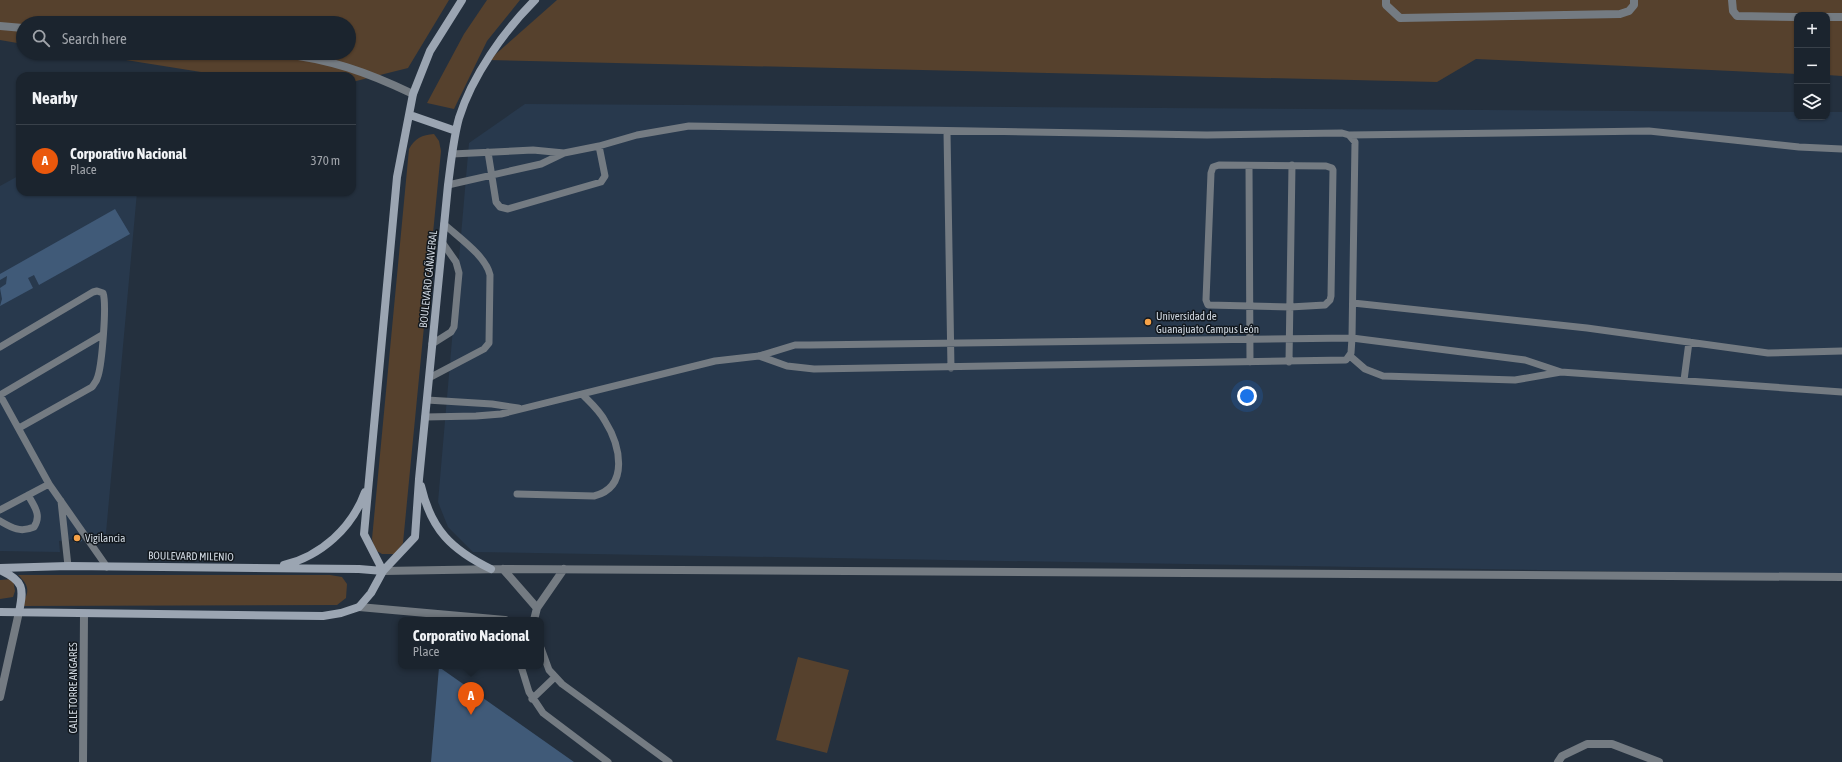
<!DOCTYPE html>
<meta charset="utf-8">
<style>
body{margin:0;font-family:"Asap Condensed",sans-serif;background:#242c36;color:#f1f3f6}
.controls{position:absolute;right:12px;top:12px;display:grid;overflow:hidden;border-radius:8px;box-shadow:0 1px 3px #0004}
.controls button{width:36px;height:36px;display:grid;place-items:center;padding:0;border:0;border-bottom:1px solid #39414a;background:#1b242e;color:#f1f3f6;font:20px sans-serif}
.you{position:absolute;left:1247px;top:396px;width:14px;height:14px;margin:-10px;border:3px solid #fff;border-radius:50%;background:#1a73e8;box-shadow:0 0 0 6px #1a73e833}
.badge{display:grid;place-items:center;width:26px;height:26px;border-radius:50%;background:#ea580c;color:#fff;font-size:13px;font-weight:700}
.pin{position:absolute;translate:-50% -33px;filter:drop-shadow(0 1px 2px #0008)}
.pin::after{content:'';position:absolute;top:21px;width:14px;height:12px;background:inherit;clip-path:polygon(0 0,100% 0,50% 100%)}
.popup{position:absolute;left:398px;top:617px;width:146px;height:52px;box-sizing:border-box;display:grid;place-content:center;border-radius:8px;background:#1b242e;filter:drop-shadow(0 1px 3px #0005);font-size:13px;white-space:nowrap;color:#a0a4aa}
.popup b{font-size:15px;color:#f1f3f6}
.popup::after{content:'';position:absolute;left:50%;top:100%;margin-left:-8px;border:8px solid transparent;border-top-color:#1b242e}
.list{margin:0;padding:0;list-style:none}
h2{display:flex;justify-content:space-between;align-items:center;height:52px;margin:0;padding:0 16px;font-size:17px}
h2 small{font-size:13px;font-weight:400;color:#a0a4aa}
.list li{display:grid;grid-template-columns:26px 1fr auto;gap:12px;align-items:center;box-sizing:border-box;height:72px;padding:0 16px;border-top:1px solid #39414a}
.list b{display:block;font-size:15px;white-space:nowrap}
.list p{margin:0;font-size:13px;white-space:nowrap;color:#a0a4aa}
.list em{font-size:13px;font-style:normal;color:#a0a4aa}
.icon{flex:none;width:22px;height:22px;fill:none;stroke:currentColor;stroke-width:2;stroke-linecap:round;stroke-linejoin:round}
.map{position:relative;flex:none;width:1842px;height:762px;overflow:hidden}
.search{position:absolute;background:#1b242e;box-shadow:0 1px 3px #0004;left:16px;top:16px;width:340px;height:44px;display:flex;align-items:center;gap:10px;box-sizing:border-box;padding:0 14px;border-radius:22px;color:#a0a4aa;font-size:15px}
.panel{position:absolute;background:#1b242e;box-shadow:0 1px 3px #0004;left:16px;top:72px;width:340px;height:124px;border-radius:12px}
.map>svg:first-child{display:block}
.built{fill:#28394d}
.green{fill:#56412d}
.building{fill:#405a78}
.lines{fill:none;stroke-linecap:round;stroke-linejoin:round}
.lane{stroke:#747b82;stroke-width:7}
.street{stroke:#747b82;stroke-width:8}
.secondary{stroke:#9ba5b2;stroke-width:8}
.poi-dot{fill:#f6a248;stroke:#12181e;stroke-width:1.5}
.labels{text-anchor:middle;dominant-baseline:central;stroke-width:3;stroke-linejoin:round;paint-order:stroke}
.street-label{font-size:11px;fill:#d0d8e1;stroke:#12181e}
.poi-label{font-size:11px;fill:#d0d8e1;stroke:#12181e;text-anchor:start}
</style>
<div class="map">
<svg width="1842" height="762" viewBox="0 0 1842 762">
<rect width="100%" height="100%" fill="#24303e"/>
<!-- built -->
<path class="built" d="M525,104l1272,8v5h30v-5h15v463l-1369,-23 -25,-25 -10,-25 31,-359z
M20,175v17h117l-32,352 -8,-8h-10l-6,2 1,3 -7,2 -1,-4 -15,2 1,11 -60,-1v-365z"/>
<!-- green -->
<path class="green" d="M0,0h449l-41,68 -56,14v-6h-126l-144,-23h267v-30h-326v21l-23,-4z
M487,0h33l-33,41 -33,68 -27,-6 37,-69z
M557,0h1285v76l-15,-1v-60h-30v59l-321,-15 -39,23 -948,-22z
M434,134l5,7 2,10 -38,392 -8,11h-13l-7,-4 -3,-11 37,-390c6,-11 13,-14 25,-15z
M18,575h312l12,2 5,7 -1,14 -9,7 -317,1c10,-13 10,-20 -2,-31z
M13,579l2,12 -2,6 -13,2v-19z
M798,657l51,13 -22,83 -51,-13z"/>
<!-- building -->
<path class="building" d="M115,209l15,25 -91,51 -5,-10 -6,3 5,10 -33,18 2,-7 -2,-11 6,-4 1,-8 -7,4v-6z
M80,533l2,8 -7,2 -2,-8z
M439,667l135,95h-143z"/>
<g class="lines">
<!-- lane -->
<path class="lane" d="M947,132l4,236
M1349,135l300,-4 150,16 43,2
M488,152l8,50 4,5 8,2 93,-27 4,-6 -6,-30
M452,154l81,-4 31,3
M1219,165l107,1 6,2 1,2 -2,126 -1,4 -5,5 -35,2 -82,-2 -2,-5 5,-127 2,-6z
M1249,166l1,196
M448,185l93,-21 23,-11 35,-7 38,-11 52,-9 518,9 135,-2 7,2 6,7 -3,196 -1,15 -5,7 -532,9 -27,-3 -28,-10
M1353,303l234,25 181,25 74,-2
M432,344l19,-12 3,-5 5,-54 -3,-11 -14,-20
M0,347l93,-55 4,-1 6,2c4,11 -1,70 -5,83 -1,5 -3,7 -6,11l-73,41
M1350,356l15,13 18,7 132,4 46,-8 281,20
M1289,362l3,-197
M429,378l55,-29 5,-6 1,-68c-4,-19 -32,-38 -46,-51
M1684,380l5,-38
M0,395l49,89 58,83
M0,395l102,-60
M427,400l65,4 26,4
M425,417l51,-1 25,-2 214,-53 44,-5 36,-11h15l542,-7 173,22 36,12
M517,494l77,2c36,-9 26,-51 11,-75 -5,-10 -14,-18 -22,-26
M61,501l7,65
M0,510l49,-26
M0,521c12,7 20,12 34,6 8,-12 0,-21 -6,-32
M541,648l8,22 13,14 107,78
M521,666l8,26 14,21 65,49
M532,699l23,-22"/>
<!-- street -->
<path class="street" d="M1386,0v5l14,13 220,-4 9,-3 5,-6v-5
M1732,0l1,11 4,5 60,1
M1827,17h15
M0,26l23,2
M278,53c52,6 89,19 135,41
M503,569l34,39
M383,571l120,-2 1339,8
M359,607l146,13
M534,620l3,-12 27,-39
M0,697l19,-85
M83,762l1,-148
M1558,762l4,-6 25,-12h25l47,18"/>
<!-- secondary -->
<path class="secondary" d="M410,115l46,16
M421,486c10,44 31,64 70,83
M284,565c37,-9 68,-37 81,-73
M0,568l68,-2 291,3 24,2
M0,570c24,11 24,18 19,42
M383,571l-19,-37 33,-357 16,-83 17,-43 32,-51
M0,612l323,4 18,-3 18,-6 12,-14 12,-22 32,-34 4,-58 29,-294c3,-22 5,-45 11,-67 13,-42 45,-87 76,-118"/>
</g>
<!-- markers -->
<g class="poi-dot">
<circle cx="1148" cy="322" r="4"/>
<circle cx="77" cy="538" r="4"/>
</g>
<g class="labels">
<!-- street labels -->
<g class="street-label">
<text transform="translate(428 279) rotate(-84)">BOULEVARD CAÑAVERAL</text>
<text transform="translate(191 556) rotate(1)">BOULEVARD MILENIO</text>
<text transform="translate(73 688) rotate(-90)">CALLE TORRE ANGARES</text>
</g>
<!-- poi labels -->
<g class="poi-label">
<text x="1156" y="316">Universidad de<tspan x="1156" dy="13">Guanajuato Campus León</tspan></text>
<text x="85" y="538">Vigilancia</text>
</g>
</g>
</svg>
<div class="controls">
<button>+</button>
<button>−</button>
<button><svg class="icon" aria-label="layers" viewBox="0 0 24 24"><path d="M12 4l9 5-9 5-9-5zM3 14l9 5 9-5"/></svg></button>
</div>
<div class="you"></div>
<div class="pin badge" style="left:471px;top:715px">A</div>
<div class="popup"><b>Corporativo Nacional</b>Place</div>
<div class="search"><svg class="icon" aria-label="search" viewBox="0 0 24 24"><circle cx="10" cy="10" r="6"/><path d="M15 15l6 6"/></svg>Search here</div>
<section class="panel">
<h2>Nearby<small></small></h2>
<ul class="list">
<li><span class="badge">A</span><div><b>Corporativo Nacional</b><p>Place</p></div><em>370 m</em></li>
</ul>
</section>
</div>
